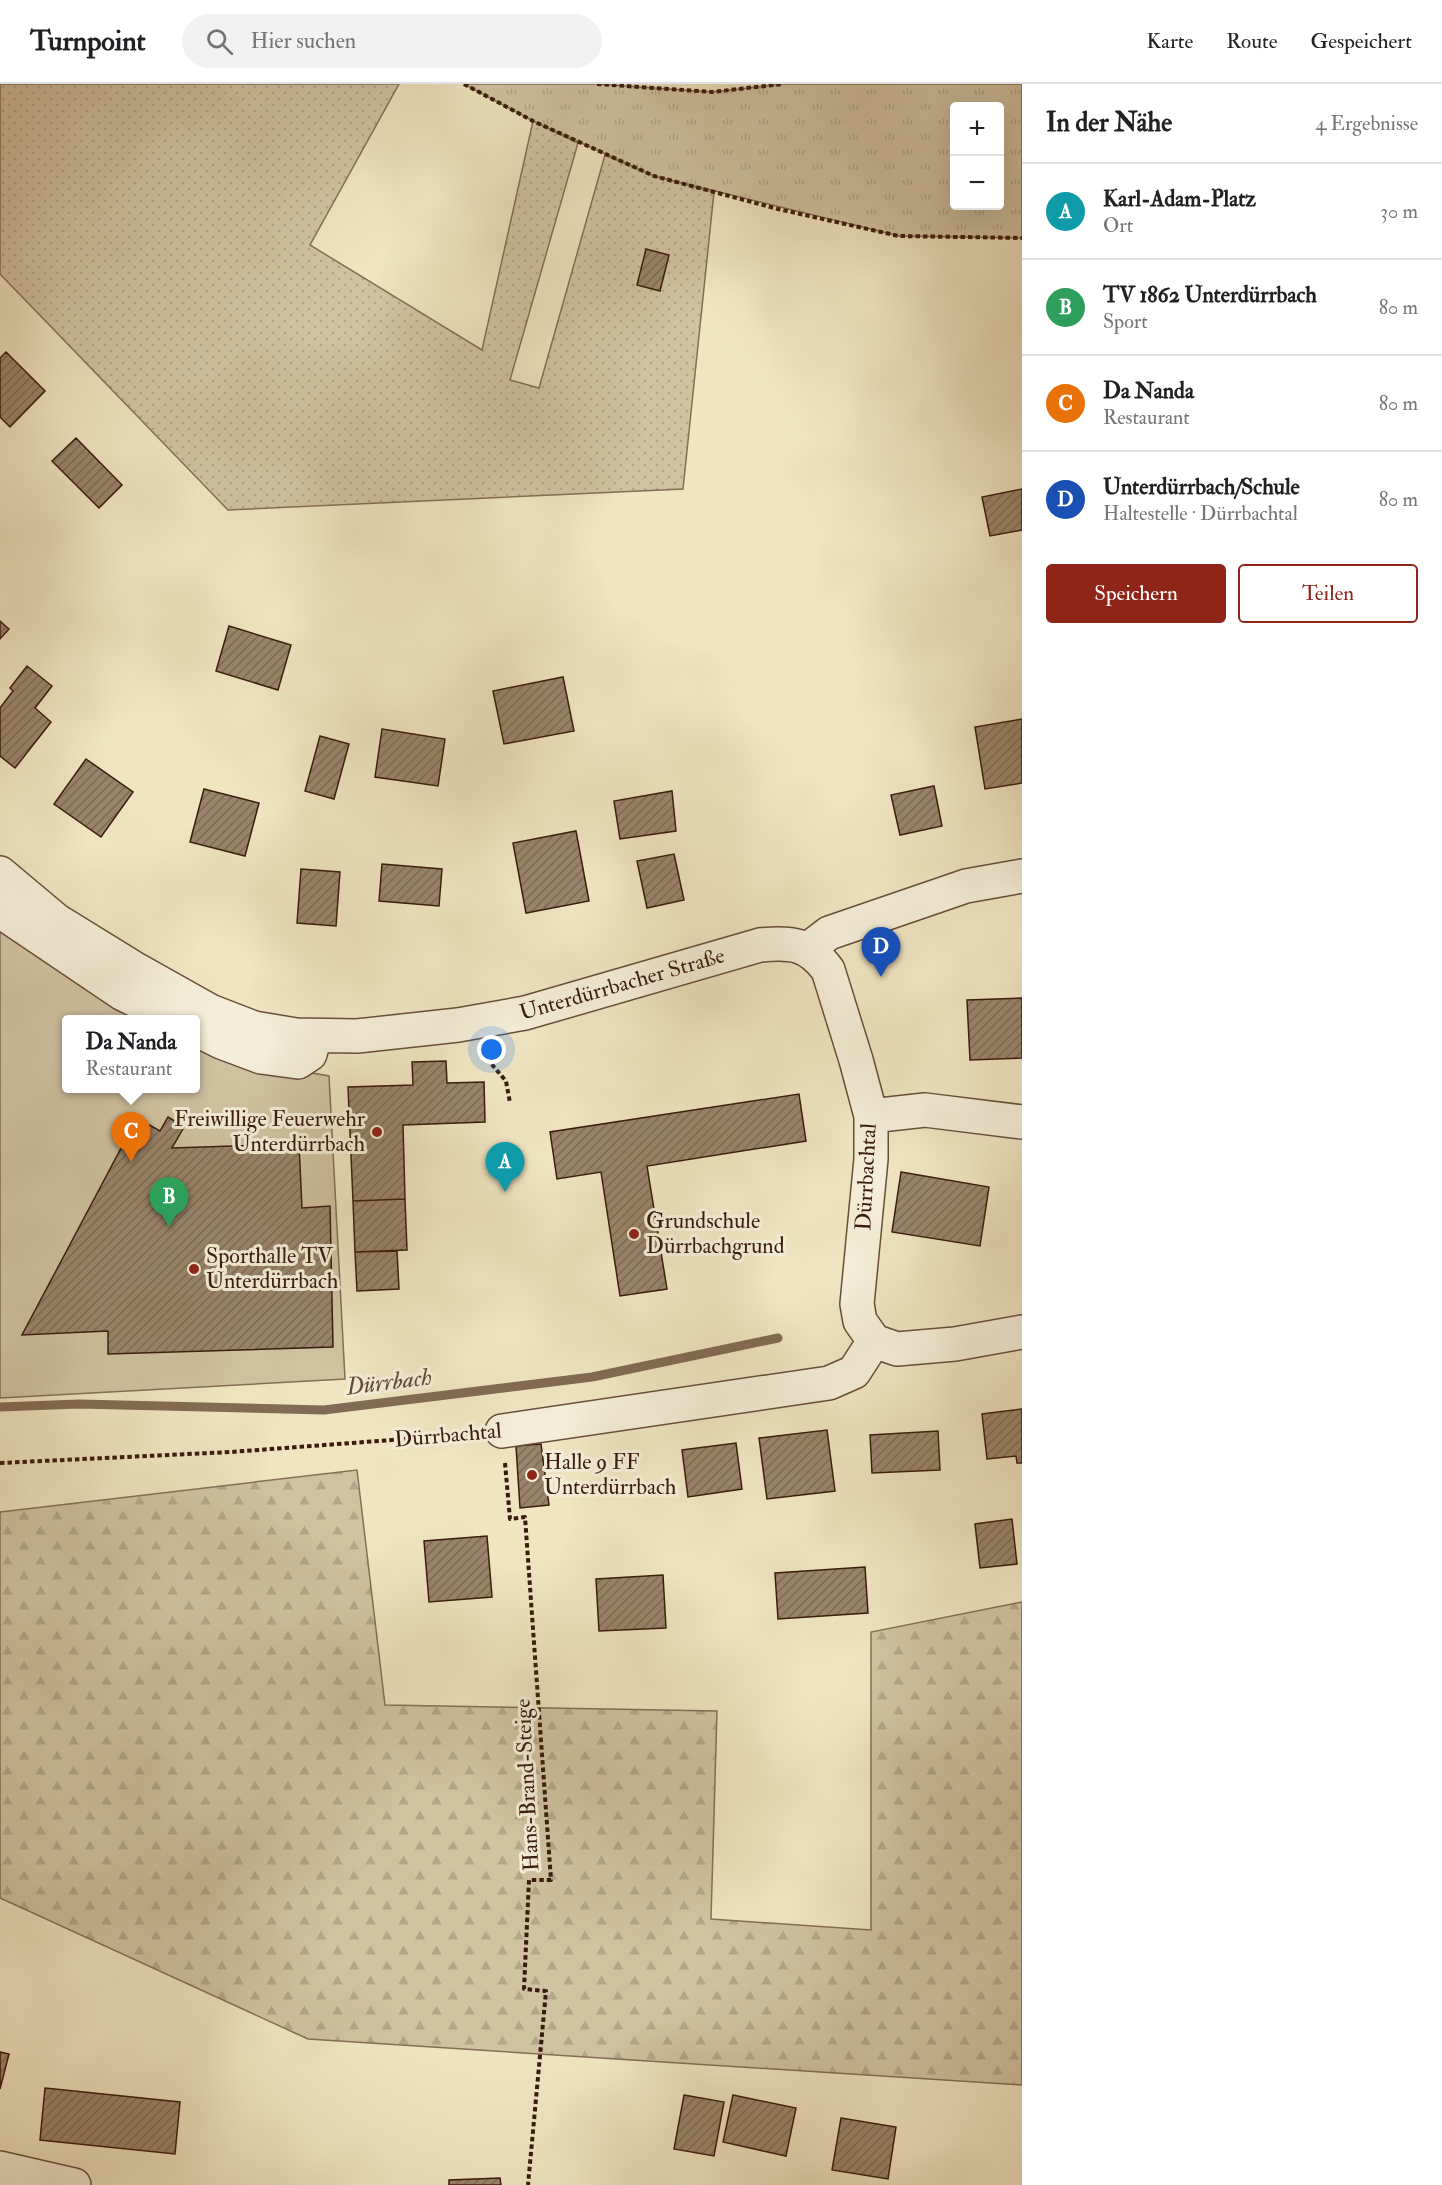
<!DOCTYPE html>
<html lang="de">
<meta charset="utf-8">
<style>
body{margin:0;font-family:"IM FELL Double Pica",serif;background:#f2f2f2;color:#202124}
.controls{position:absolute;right:18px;top:18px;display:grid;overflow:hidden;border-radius:6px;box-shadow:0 6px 24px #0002}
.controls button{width:54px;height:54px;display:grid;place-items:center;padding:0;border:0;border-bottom:2px solid #e0e0e0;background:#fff;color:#202124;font:30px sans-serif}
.you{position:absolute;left:492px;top:966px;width:21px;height:21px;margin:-15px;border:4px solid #fff;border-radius:50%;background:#1a73e8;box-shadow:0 0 0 9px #1a73e833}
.badge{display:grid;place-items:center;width:39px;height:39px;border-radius:50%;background:#8f2418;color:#fff;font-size:20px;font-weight:700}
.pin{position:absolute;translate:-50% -50px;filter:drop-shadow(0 2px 3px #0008)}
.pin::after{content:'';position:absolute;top:32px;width:21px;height:18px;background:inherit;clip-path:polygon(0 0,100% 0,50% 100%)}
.popup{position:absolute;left:62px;top:931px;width:138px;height:78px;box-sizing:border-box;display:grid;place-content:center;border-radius:6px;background:#fff;filter:drop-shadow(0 2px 4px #0005);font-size:20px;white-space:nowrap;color:#757577}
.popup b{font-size:22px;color:#202124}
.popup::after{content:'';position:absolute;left:50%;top:100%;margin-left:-12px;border:12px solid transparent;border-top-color:#fff}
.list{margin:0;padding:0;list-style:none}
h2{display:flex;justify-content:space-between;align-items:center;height:78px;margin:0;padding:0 24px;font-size:26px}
h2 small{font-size:20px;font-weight:400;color:#757577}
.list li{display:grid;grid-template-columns:39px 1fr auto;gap:18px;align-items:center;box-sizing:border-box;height:96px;padding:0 24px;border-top:2px solid #e0e0e0}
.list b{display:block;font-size:22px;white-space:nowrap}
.list p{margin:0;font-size:20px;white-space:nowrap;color:#757577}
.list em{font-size:20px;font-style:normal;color:#757577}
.actions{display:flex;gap:12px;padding:18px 24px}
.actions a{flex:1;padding:14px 0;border:2px solid #8f2418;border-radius:6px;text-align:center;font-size:21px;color:#8f2418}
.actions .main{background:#8f2418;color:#fff}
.icon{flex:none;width:33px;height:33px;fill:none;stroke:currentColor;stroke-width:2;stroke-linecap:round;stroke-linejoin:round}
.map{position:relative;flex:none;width:1022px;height:2101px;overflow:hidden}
header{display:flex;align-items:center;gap:36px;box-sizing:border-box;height:84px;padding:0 30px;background:#fff;border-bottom:2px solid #e0e0e0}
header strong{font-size:28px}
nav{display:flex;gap:33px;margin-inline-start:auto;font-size:21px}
.search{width:420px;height:54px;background:#f2f2f2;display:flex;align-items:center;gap:15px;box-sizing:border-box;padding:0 21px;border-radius:33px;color:#757577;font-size:22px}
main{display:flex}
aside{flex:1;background:#fff}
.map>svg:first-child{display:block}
.grass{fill:url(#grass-tufts);stroke:#866e58;stroke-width:1.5;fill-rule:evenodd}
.forest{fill:url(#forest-firs);stroke:#866e58;stroke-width:1.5}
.park{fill:url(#park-dots);stroke:#866e58;stroke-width:1.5}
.pitch{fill:#d1c2a2;stroke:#866e58;stroke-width:1.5}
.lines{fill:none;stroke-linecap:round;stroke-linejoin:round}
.stream{stroke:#826b54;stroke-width:9}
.building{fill:url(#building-hatch);stroke:#3a1b0d;stroke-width:1.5}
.minor-casing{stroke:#684d3a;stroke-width:36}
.path{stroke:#3a1b0d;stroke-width:4;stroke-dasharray:4.5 3;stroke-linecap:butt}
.minor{stroke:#f5edd7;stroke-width:33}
.poi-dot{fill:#8f2418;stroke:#f5edd7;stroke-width:2}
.labels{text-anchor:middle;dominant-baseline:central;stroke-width:6;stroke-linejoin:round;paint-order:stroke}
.street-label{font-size:22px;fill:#3a1b0d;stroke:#f5edd7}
.poi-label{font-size:22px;fill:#3a1b0d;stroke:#f5edd7;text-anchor:start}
.water-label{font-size:24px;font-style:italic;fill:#644a37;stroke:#f5edd7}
</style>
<header>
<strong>Turnpoint</strong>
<div class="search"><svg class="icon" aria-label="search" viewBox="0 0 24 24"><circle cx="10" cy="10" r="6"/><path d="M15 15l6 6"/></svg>Hier suchen</div>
<nav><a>Karte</a><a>Route</a><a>Gespeichert</a></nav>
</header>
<main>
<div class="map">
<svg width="1022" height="2101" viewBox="0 0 1022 2101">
<defs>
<pattern id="grass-tufts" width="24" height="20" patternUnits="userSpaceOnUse" patternTransform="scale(1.5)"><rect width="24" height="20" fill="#d1c2a2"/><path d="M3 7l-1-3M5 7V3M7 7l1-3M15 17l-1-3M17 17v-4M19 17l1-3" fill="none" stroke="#b4a68a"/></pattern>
<pattern id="forest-firs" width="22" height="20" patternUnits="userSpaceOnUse" patternTransform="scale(1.5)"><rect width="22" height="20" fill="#d1c2a2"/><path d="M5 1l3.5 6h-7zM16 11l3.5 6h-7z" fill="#b4a68a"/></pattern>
<pattern id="park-dots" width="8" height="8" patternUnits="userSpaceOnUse" patternTransform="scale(1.5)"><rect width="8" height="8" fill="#d1c2a2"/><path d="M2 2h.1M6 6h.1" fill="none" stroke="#b4a68a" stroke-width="1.8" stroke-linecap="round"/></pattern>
<pattern id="building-hatch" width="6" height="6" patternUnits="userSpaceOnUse" patternTransform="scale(1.5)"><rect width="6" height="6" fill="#99846b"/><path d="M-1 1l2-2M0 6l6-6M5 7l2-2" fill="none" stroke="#7e6b56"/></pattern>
</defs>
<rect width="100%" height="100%" fill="#f0e4c1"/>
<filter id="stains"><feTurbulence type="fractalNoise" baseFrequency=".00333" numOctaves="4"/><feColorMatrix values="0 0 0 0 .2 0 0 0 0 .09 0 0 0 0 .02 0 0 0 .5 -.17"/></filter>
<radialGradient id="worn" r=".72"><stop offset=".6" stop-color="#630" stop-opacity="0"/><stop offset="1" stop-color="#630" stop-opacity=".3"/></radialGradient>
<!-- grass -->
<path class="grass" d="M464,0h133l115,8 71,-8h239v154l-123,-2 -245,-60 -121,-55zM954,22h46v100h-46z"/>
<!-- forest -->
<path class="forest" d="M357,1386l28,235 332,6 -6,208 160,11v-298l151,-30v483l-714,-46 -308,-141v-386z"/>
<!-- park -->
<path class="park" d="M0,0h399l-89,161 172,105 51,-229 45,22 -68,237 29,8 66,-233 49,21 60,16 -31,297 -455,21 -228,-236z"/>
<!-- pitch -->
<path class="pitch" d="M0,828l167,107 -101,1v68h129l1,-55 60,30 73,13 16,303 -345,19z"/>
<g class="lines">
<!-- stream -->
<path class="stream" d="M0,1323l79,-3 245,6 268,-33 186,-39"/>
</g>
<!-- building -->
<path class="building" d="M646,165l23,6 -9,36 -23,-6z
M6,268l39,39 -35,36 -10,-10v-59z
M76,354l46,47 -23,23 -47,-47z
M1022,405v41l-32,6 -8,-39z
M0,537l9,8 -9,10z
M229,542l62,19 -13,45 -62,-19z
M27,582l25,20 -17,22 16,14 -36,46 -15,-12v-48l13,-17 -3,-3z
M563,593l11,54 -70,13 -11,-53z
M1022,635v64l-37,6 -10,-62z
M382,645l63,10 -7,47 -63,-9z
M320,652l29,8 -15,55 -29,-8z
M86,675l47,33 -32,45 -47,-33z
M934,702l8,40 -42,9 -9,-40z
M204,705l55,14 -14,53 -55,-14z
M672,707l4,40 -56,8 -6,-38z
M576,747l13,70 -63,12 -13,-70z
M674,770l10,46 -37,8 -10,-47z
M382,780l60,5 -3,37 -60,-5z
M301,785l39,3 -4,54 -39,-3z
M1022,914v60l-52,2 -3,-60z
M446,977l1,22 37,-1 1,40 -82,3 2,74 -52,2 -5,-114 65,-2 -1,-23z
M799,1010l7,47 -159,25 20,123 -47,7 -19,-124 -44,7 -7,-47z
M168,1033l16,10 -12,21 127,-4 3,64 28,-2 3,141 -225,7v-23l-86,4 115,-217 23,13z
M901,1088l88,15 -9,59 -88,-14z
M405,1115l2,51 -52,2 -2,-51z
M397,1167l2,38 -42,2 -2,-39z
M1022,1325v54h-5l-1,-7 -29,3 -5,-45z
M827,1346l8,61 -68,8 -8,-61z
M938,1347l2,39 -68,3 -2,-38z
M736,1359l6,46 -54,8 -6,-47z
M541,1360l8,61 -29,3 -4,-62z
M1012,1435l5,45 -37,4 -5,-44z
M487,1452l5,61 -63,5 -5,-61z
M865,1483l3,46 -90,6 -3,-46z
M663,1491l3,53 -67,3 -3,-52z
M0,1968l9,2 -9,35z
M45,2004l135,14 -5,52 -135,-14z
M684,2011l40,7 -10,54 -40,-7z
M733,2011l63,13 -10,48 -63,-14z
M841,2034l55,9 -8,52 -56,-9z
M500,2094l1,7h-52v-5z"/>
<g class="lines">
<!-- minor casing -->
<g class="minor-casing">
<path id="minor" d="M0,789l56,47 81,50 73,41 44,17 42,7 61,1 101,-11 67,-12 235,-68c31,-3 48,-2 68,25l28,90 15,56v43l-14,145 3,17 14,20 23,8 58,-5 67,-12
M0,827l123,83 53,26
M808,865l21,-16 137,-47 56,-10
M195,945l26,13 40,15 37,5 12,-8 5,-18
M871,1032l54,-6 97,12
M502,1347l327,-48 25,-11 20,-31
M0,2084l74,17"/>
</g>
<!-- path -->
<path class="path" d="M464,0l69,37 121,55 124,33 121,27 123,2
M597,0l115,8 71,-8
M482,969l24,28 4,22
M0,1379l231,-11 241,-18
M505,1379l5,56 15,-2 26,363h-22l-5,109 22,2 -18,194"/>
<!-- minor -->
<use href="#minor" class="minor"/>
</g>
<!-- markers -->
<g class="poi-dot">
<circle cx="377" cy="1048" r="6"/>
<circle cx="634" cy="1150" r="6"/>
<circle cx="194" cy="1185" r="6"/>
<circle cx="532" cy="1391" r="6"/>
</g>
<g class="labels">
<!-- street labels -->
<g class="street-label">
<text transform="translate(622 900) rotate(-16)">Unterdürrbacher Straße</text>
<text transform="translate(866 1093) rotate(-87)">Dürrbachtal</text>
<text transform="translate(448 1351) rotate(-5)">Dürrbachtal</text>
<text transform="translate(527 1701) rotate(-93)">Hans-Brand-Steige</text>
</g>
<!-- poi labels -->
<g class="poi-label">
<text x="365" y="1035" text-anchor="end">Freiwillige Feuerwehr<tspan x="365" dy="25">Unterdürrbach</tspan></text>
<text x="646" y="1137">Grundschule<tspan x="646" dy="25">Dürrbachgrund</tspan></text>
<text x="206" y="1172">Sporthalle TV<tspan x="206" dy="25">Unterdürrbach</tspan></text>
<text x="544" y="1378">Halle 9 FF<tspan x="544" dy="25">Unterdürrbach</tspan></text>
</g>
<!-- water labels -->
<g class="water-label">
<text transform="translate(389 1298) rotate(-7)">Dürrbach</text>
</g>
</g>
<rect width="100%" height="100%" filter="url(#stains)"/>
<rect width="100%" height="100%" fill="url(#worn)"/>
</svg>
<div class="controls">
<button>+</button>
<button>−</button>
</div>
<div class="you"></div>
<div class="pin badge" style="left:505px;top:1108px;background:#0f9aa8">A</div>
<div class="pin badge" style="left:169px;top:1143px;background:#2e9e5b">B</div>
<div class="pin badge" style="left:131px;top:1078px;background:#e8710a">C</div>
<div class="popup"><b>Da Nanda</b>Restaurant</div>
<div class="pin badge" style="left:881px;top:893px;background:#1a4fb4">D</div>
</div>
<aside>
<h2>In der Nähe<small>4 Ergebnisse</small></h2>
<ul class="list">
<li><span class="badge" style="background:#0f9aa8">A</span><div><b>Karl-Adam-Platz</b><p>Ort</p></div><em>30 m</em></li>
<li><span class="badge" style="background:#2e9e5b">B</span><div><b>TV 1862 Unterdürrbach</b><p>Sport</p></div><em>80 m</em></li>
<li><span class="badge" style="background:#e8710a">C</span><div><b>Da Nanda</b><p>Restaurant</p></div><em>80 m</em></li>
<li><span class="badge" style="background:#1a4fb4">D</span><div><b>Unterdürrbach/Schule</b><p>Haltestelle · Dürrbachtal</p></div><em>80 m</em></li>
</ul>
<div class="actions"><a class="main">Speichern</a><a>Teilen</a></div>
</aside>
</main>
